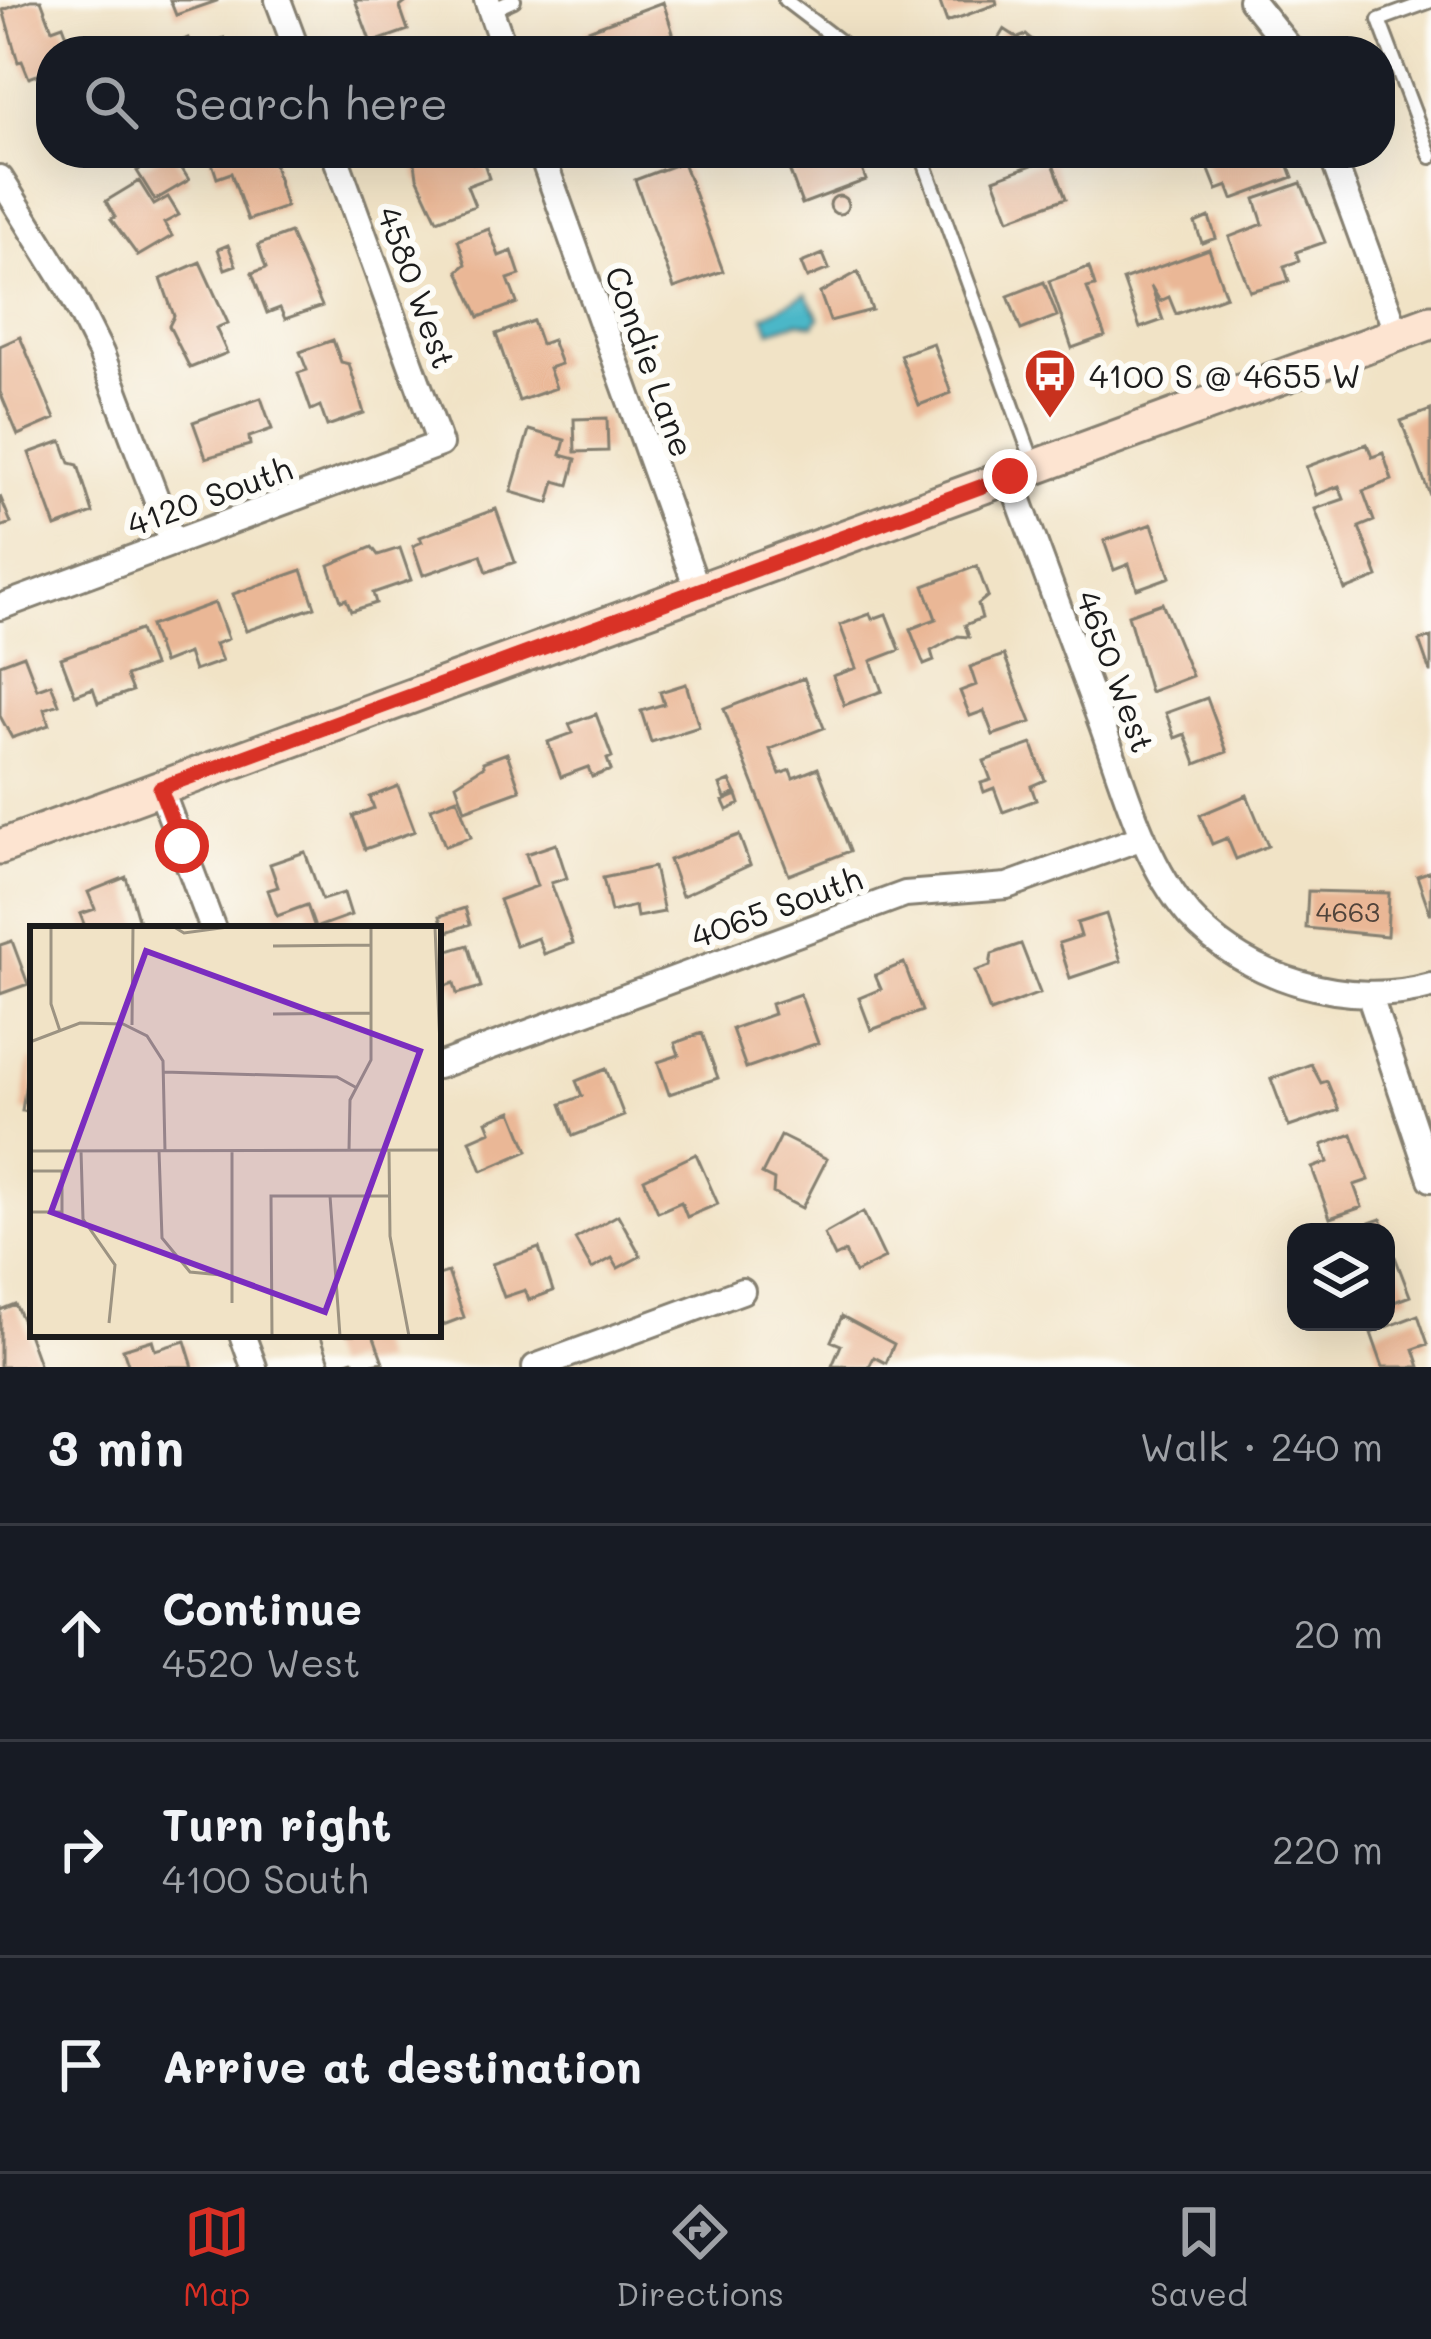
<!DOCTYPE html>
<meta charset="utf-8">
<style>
body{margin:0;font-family:Mali,sans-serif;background:#20242c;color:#f1f3f6}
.controls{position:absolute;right:36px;bottom:36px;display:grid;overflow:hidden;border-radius:24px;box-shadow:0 12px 48px #0002}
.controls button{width:108px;height:108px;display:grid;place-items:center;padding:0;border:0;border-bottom:3px solid #363941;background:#171b24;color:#f1f3f6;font:60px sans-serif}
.stop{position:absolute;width:36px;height:36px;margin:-27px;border:9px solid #d93025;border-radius:50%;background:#fff}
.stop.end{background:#d93025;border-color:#fff;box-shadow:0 3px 12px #0008}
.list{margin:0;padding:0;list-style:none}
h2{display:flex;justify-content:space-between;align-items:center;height:156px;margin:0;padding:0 48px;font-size:51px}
h2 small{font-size:39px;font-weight:400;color:#9ea1a6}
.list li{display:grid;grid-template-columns:78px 1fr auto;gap:36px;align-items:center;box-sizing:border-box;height:216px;padding:0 48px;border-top:3px solid #363941}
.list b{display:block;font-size:45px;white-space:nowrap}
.list p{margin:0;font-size:39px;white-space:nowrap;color:#9ea1a6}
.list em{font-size:39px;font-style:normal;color:#9ea1a6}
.icon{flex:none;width:66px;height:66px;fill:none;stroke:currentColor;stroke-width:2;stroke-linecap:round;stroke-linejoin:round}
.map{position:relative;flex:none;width:1431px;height:1367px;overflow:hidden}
.search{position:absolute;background:#171b24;box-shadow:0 12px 48px #0002;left:36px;right:36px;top:36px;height:132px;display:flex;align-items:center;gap:30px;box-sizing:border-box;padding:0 42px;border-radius:48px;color:#9ea1a6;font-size:45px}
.sheet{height:804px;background:#171b24}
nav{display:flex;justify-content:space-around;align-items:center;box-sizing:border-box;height:168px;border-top:3px solid #363941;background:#171b24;font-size:33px;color:#9ea1a6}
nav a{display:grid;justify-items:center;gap:6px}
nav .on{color:#d93025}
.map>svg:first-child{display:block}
.water{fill:#4bb7c8;stroke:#346a72;stroke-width:3}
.building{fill:#eab796}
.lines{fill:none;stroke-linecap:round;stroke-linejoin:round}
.service-casing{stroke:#868071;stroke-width:18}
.minor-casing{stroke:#868071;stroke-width:30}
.secondary-casing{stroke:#868071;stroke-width:39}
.service{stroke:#fff;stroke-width:12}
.minor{stroke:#fff;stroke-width:24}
.secondary{stroke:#fde4d1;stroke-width:33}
.route{stroke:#d93025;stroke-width:15}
.labels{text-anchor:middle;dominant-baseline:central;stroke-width:12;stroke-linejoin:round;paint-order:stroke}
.number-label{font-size:27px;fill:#50433a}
.street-label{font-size:33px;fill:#1c1c1c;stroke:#fdfcf7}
.poi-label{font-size:33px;fill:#1c1c1c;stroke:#fdfcf7;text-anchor:start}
.inset-road{fill:none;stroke:#9c9382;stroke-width:3}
.view{fill:#7b2cbf;fill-opacity:0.15;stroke:#7b2cbf;stroke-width:6}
.inset-edge{fill:none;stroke:#1c1c1c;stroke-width:6}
</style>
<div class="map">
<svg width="1431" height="1367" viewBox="0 0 1431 1367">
<rect width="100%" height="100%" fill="#fdfcf7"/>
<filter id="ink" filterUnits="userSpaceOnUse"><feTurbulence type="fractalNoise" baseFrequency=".00833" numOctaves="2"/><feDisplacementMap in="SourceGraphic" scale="24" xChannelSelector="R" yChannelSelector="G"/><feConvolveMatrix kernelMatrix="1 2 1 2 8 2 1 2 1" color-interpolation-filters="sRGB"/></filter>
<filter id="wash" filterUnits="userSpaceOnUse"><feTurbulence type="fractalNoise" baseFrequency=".004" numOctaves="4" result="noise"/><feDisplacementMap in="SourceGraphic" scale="48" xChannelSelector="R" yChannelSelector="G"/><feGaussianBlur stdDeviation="2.7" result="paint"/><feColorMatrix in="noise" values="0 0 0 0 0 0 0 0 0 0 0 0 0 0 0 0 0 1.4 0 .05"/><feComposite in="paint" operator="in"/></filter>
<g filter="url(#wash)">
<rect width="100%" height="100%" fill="#f1e3c6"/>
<!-- water -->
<path class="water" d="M806,294l13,23 -5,8 -16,-3 -28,9 -6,-15z"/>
<g id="blocks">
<!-- building -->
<path class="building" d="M31,0h10l11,29 11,-4 5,13 -11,4 3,9h-9v19l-22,8 -7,-17 -4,1 -15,-52z
M170,0h47v1l-41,14z
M355,0h54l-9,7 8,23 -37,13z
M939,0h57l1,4 -50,18z
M663,2l10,31 -15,6 4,12h-72l-7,-19z
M1004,29l14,9 8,-3 13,10 -4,6h-44z
M188,38l5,12 31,-12 5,13h-50l-3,-8z
M166,153h6l17,27 -34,20 -18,-29z
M221,153l51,4 14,50 -38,13 -17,-47 -14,5 -7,-21z
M423,153h47l3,10 10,-3 6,18 -22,8 8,20 -38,14 -20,-43 -3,-21z
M783,153h73l10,27 -64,24z
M1284,153l9,24 -60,22 -5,-13 -11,4 -14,-35z
M1051,158l15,40 -57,21 -15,-40z
M683,162l40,109 -49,17 -39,-108z
M139,181l15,24 14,-8 11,18 -15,8 8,13 -34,20 -27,-37 4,-2 -9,-16z
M1301,183l24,59 -29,10 3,9 -15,5 5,15 -39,10 -21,-54 34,-13 -8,-25z
M830 205a9 9 0 1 1 18 0a9 9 0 1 1-18 0Z
M1209,217l7,21 -14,5 -7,-20z
M489,229l10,27 13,-5 8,24 -12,4 9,24 -38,14 -21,-46 8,-7 -8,-24z
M290,233l32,73 -37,13 -5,-11 -13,5 -15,-40 14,-5 -8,-23z
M228,245l8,20 -11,4 -7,-20z
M1209,249l17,47 -50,18 -7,-17 -9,4 -9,-15 12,34 -23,8 -17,-48z
M823,254l6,15 -22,9 -6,-15z
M200,262l28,61 -12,5 11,25 -37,15 -21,-42 5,-10 -13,-37z
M1089,267l6,19 -8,2 18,48 -33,12 -23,-67z
M858,272l14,38 -42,11 -10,-28z
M1044,282l13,34 -36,14 -13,-34z
M533,321l8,23 11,-4 9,24 -12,4 7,20 -37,13 -23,-67z
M20,337l35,82 -37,16 -18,-43v-46z
M333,340l8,22 8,2 15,49 -37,13 -7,-20 -9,4 -13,-37 9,-3 -7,-18z
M933,343l18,50 -32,12 -19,-50z
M261,398l11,31 -23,8 1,8 -44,13 -13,-36z
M1431,410v88l-30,-77z
M607,418l1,33 -33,1 -1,-33z
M529,430l36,10 -4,15 15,4 -7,26 -14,-4 -6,22 -38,-11z
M62,441l8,22 8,2 15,48 -37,14 -27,-74z
M1367,444l5,13 11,-4 9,27 -29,11 11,30 -15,6 19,50 -33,13 -30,-81 29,-10 -5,-13 -23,9 -10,-28z
M0,496l11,27 -11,4z
M496,509l19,53 -28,10 -6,-17 -58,20 -10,-29 9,-4 -2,-5z
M1152,524l18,53 -33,12 -8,-25 -15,6 -10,-29z
M372,547l6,8 22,-7 11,32 -38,13 3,10 -25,8 -5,-12 -5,2 -12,-36z
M977,566l11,30 -10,8 4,14 -17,7 4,12 -11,-1 -27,15 3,10 -10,4 -14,-36 26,-10 -12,-33z
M302,570l13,37 -69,24 -13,-37z
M215,603l13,36 -13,5 7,17 -28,10 -6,-18 -25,10 -13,-37z
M1162,603l30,73 -42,16 -22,-77z
M870,614l2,5 14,-5 14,36 -29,11 11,30 -38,14 -11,-29 23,-8 -16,-43z
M140,630l13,36 -27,10 6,15 -34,12 -5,-15 -18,7 -14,-37z
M1431,637v35h-1l-11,-31z
M24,655l13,34 14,-5 8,20 -15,5 5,16 -37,13 -12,-22v-52z
M1004,655l27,67 -38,13 -9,-24 -14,5 -10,-25 16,-6 -6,-18z
M804,678l20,50 -54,21 10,25 10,-4 3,8 25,-10 32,83 -61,24 -65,-166z
M686,684l13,43 -48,15 -10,-31 23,-7 -4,-12z
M1207,698l20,54 -31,12 -11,-30 -10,4 -9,-25z
M596,714l16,43 -5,2 4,11 -19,7 -4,-10 -27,10 -13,-35 25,-9 -4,-9z
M1032,744l13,36 -14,6 5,14 -33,12 -9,-24 -10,4 -3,-9 10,-3 -7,-19z
M507,753l13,37 -55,20 -9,-26 28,-18 -1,-4z
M730,781l6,12 -11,5 -5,-13z
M398,786l17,45 -50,18 -12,-33 21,-8 -4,-11z
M737,795l3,9 -13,6 -4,-9z
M1247,795l21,51 -32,13 -9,-21 -15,6 -12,-29z
M457,798l14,39 -26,9 -14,-38z
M739,835l11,30 -68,31 -13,-36z
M556,844l11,34 -16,5 22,60 -29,11 -6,-16 -22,8 -17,-46 38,-14 -11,-32z
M305,852l17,48 22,-7 7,22 -36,13 -8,-23 -30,11 -9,-26 10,-3 -8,-23z
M654,867l10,45 -27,5 -2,-11 -24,6 -8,-34z
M1431,871v42h-1l-13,-37z
M126,877l15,52h-55l-6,-15 15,-5 -7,-17z
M1308,891l81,2 -2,43 -81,-8z
M465,908l5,16 -25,9 -5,-17z
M1106,914l15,47 -51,17 -11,-35 22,-7 -4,-13z
M12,941l16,43 -28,10v-49z
M1021,944l19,49 -50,19 -15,-41 15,-5 2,-12z
M468,945l13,42 -24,7 -3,-11 -16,5v-34z
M904,963l18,48 -51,19 -12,-32 22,-9 -6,-14z
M800,994l18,49 -72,25 -14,-39 42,-15 -3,-10z
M702,1033l16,45 -49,16 -11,-32 21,-7 -4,-12z
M29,1060l4,1v51l-11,-1z
M1311,1064l10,19 6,-2 12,29 -50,17 -18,-48z
M606,1069l18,47 -51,20 -12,-32 21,-8 -6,-15z
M512,1111l16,40 -46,20 -12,-31 21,-9 -4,-10z
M1352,1134l17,46 -15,5 8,22 -32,11 -18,-50 16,-6 -6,-17z
M781,1136l46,23 -25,49 -29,-15 1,-13 -12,-6z
M696,1154l22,50 -31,13 -6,-15 -23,10 -14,-33z
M863,1212l22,46 -30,15 -10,-21 -10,5 -11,-23z
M618,1215l23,41 -23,12 -6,-10 -20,11 -17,-30z
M1381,1219l5,13h-40v-1z
M1386,1233l24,63 -24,9z
M539,1248l14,43 -24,9 -4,-10 -21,7 -12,-33z
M448,1272l16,45 -26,10v-52z
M15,1304l11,24 14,39h-40v-57z
M1418,1315l10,29 -14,5 6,18h-37l-12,-34z
M842,1316l52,28 -8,19 -12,-6 -5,10 -37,-1 9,-21 -10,-4z
M320,1334h53l10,28 -27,5 -3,-7 -21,7z
M152,1340l3,10 30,-9 8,26h-64l-6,-18z"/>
</g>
</g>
<g filter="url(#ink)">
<use href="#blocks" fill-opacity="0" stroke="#868071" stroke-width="3"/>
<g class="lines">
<!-- service casing -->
<g class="service-casing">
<path id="service" d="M785,0l67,51
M1431,1l-52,19 52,137
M492,10l22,-10
M921,153l114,314"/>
</g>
<!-- minor casing -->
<g class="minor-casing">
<path id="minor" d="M278,0l19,51
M487,0l18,51
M1251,0l41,51
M541,153l157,438
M1331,153l66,181
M0,178l69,111 32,64 72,190
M1010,476c30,83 61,166 92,249 23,64 42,137 87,190 58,65 159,94 242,71
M0,607l440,-163 -106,-291
M160,788l53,141
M1370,997l61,182
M438,1066l467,-172 102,-8 136,-49
M242,1334l12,33
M535,1367l207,-76"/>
</g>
<!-- secondary casing -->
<g class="secondary-casing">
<path id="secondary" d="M0,847l1431,-525"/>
</g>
<!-- service -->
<use href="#service" class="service"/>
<!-- minor -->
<use href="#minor" class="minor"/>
<!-- secondary -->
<use href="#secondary" class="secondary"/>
</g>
</g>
<g class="lines" filter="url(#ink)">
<!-- route -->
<path class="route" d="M182,846l-22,-58 850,-312"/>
</g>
<!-- icons -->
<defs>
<g id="bus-pin" transform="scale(2.7)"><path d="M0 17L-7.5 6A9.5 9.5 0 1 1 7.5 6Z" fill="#c8321e" stroke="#fdfcf7"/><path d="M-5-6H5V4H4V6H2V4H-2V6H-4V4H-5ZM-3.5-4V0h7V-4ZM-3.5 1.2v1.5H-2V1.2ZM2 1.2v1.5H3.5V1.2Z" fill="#fff"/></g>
</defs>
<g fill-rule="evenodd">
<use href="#bus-pin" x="1050" y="374"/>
</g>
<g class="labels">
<!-- number labels -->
<g class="number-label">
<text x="1348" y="911">4663</text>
</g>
<!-- street labels -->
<g class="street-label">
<text transform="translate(418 287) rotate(70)">4580 West</text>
<text transform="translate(651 361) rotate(70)">Condie Lane</text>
<text transform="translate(209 495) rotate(-20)">4120 South</text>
<text transform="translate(1117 671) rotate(70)">4650 West</text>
<text transform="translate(776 906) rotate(-20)">4065 South</text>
</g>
<!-- poi labels -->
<g class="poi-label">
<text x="1089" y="374">4100 S @ 4655 W</text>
</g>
</g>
<!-- overview -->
<g transform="translate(30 926)">
<rect width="411" height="411" fill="#f1e3c6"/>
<path class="inset-road" d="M21,1v77l9,27M144,1l10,6 44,-6M405,1l6,142M243,20l98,-1M243,88l98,-1M102,99l1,-98M0,116l50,-19 43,1 24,12 16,25 2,90M134,146l173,5 20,11M319,224l1,-50 21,-40v-133M359,224l1,86 19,100M0,225l411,-1M51,225l2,68 32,46 -6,58M129,225l3,87 28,34 42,4M0,245h32v41h-32M300,270l10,140M202,377v-153M242,410l-1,-140h118"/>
<path class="view" d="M116,25l274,100 -95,261 -274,-100z"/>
<rect width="411" height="411" class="inset-edge"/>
</g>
</svg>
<div class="controls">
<button><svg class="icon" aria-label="layers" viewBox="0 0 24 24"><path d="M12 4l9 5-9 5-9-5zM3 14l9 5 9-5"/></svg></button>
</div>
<div class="stop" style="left:182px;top:846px"></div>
<div class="stop end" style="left:1010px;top:476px"></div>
<div class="search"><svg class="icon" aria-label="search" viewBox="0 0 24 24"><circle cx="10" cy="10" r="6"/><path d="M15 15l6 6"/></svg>Search here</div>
</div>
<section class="sheet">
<h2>3 min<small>Walk · 240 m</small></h2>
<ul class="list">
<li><svg class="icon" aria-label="ahead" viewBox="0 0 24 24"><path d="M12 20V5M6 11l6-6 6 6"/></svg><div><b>Continue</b><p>4520 West</p></div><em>20 m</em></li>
<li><svg class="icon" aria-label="right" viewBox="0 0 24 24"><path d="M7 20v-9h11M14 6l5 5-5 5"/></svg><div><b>Turn right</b><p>4100 South</p></div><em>220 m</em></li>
<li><svg class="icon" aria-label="arrive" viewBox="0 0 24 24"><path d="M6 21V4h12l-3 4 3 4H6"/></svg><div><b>Arrive at destination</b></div></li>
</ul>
</section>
<nav>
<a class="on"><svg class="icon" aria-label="map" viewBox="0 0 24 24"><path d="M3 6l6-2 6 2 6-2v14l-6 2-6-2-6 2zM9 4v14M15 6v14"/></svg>Map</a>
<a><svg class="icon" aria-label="directions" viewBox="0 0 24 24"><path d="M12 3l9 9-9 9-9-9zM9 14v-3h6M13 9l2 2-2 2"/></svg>Directions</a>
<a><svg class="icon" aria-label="saved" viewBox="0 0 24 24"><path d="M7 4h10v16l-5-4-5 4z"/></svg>Saved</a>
</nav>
